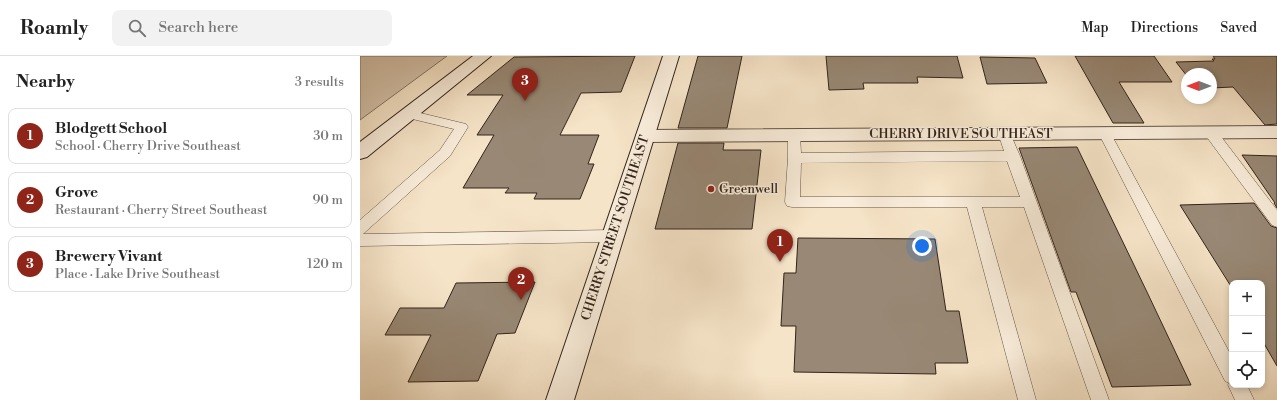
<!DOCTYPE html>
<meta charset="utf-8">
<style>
body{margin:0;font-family:"Libre Bodoni",serif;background:#f2f2f2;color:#222}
.controls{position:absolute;right:12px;bottom:12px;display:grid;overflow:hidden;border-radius:8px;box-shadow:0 2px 6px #0003}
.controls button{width:36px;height:36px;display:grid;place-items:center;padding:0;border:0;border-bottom:1px solid #e0e0e0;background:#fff;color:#222;font:20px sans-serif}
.compass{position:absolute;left:821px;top:12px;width:36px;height:36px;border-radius:50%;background:#fff;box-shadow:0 2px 6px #0003;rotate:270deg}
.you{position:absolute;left:562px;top:190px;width:14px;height:14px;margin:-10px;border:3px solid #fff;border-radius:50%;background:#1a73e8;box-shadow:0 0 0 6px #1a73e833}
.badge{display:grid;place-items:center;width:26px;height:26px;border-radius:50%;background:#8f2418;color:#fff;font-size:13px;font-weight:700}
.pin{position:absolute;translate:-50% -33px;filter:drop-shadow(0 1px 2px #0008)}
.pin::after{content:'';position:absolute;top:21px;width:14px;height:12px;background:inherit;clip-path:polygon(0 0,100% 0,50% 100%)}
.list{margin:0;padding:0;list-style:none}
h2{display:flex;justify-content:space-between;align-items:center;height:52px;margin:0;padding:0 16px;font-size:17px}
h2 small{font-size:13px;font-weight:400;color:#767676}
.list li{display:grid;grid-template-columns:26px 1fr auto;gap:12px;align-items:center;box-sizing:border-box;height:56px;margin:0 8px 8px;padding:0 8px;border:1px solid #e0e0e0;border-radius:8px}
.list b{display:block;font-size:15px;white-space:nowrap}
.list p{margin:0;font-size:13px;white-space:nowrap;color:#767676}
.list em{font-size:13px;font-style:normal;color:#767676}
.icon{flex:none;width:22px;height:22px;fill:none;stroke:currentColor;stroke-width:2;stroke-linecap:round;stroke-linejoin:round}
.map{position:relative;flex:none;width:917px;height:344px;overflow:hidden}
header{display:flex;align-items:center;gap:24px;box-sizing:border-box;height:56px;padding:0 20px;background:#fff;border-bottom:1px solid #e0e0e0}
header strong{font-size:19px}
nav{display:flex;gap:22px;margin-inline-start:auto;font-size:14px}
.search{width:280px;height:36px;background:#f2f2f2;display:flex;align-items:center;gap:10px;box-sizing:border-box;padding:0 14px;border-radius:8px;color:#767676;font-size:15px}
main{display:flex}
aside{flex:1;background:#fff}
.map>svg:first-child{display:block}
.green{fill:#d5c3ab;stroke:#847463}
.building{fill:#988875;stroke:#32241b}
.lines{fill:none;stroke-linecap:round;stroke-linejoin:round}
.lane-casing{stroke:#635446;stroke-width:1}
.street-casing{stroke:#635446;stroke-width:2}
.secondary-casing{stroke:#32241b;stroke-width:2}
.lane{fill:#f9eddb;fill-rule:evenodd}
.street{fill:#f9eddb;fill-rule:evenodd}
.secondary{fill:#f9eddb;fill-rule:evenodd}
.poi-dot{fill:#8f2418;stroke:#f9eddb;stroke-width:1.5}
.labels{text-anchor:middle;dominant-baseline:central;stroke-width:3;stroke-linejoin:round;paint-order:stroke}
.street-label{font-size:13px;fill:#32241b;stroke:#f9eddb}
.poi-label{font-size:13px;fill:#32241b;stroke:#f9eddb;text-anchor:start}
</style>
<header>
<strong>Roamly</strong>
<div class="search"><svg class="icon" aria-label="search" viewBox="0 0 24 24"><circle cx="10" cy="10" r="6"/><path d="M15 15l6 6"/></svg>Search here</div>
<nav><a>Map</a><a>Directions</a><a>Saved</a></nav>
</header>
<main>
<aside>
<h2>Nearby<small>3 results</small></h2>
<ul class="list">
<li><span class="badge">1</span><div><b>Blodgett School</b><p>School · Cherry Drive Southeast</p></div><em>30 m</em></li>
<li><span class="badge">2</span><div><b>Grove</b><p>Restaurant · Cherry Street Southeast</p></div><em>90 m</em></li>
<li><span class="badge">3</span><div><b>Brewery Vivant</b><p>Place · Lake Drive Southeast</p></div><em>120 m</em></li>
</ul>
</aside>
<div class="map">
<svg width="917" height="344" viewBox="0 0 917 344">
<rect width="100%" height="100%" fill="#f6e4c8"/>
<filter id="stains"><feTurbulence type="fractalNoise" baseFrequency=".005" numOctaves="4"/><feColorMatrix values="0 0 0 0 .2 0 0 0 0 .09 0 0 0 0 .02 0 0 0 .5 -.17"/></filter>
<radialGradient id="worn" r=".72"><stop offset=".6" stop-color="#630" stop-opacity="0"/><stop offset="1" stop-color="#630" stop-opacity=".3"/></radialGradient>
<!-- green -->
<path class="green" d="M0,0h87l-87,64z"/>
<!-- building -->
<path class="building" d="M275,0l-14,36 -40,1 -21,42h39l-11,29h6l-14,35h-46l3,-6h-32l4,-5h-46l31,-53h-17l26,-40h-36l47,-38z
M338,0h44l-15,72h-49z
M466,0h131l6,22 -46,-1 1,6h-55l1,6 -35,1z
M715,0h79l18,26h-53l25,41h-31z
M853,0h64v68l-12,1 -32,-38 -22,1v-14h-24v2l-11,-14 38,-1 -2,-2h3z
M620,1l55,1 12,25 -60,1z
M318,87h46l-1,7h38l-9,79h-97z
M717,91l70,145 44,93 -79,2 -36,-95h-5l-52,-144z
M882,99l35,1v52l-3,-5h1z
M894,147l17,23 6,2v138l-15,-26v-57h-30v5l-52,-83z
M438,182l137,1 11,72h13l9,52h-33l1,11 -142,-2 2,-46h-15l3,-53h12z
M175,226l-20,51 -18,1 -19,47 -70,1 23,-47h-46l15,-27h44l12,-25z"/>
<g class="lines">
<!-- lane casing -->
<g class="lane-casing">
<path id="lane" d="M48,54l58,14 2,3 -18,29 -87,78 249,-4 5,2 3,4 -3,4 -5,2 -252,4v-26l80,-70 14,-21 -50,-12 -2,-3z
M644,73l5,1 1,3 10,23 89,244h-18l-67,-193h-42l54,193h-18l-51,-193h-175l-5,-1 -2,-4 3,-44v-23l1,-3h10l1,3 1,18 203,-2 -6,-18 1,-3zM647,105l13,36h-220l1,-34z
M851,73l5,1 61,80v17l-5,-2 -66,-89 -1,-3 1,-3z
M745,74l5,1 1,3 121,223v28h15l7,15h-19l-7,-15 1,-2 -4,-2 -126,-247 1,-3z"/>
</g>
<!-- street casing -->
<g class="street-casing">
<path id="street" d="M917,70v12l-632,4 -7,-1 -2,-5 2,-5 7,-1z"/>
</g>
<!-- secondary casing -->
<g class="secondary-casing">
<path id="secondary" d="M113,0h18l-124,101 -7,2v-17z
M303,0h16l-105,344h-28z"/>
</g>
<!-- lane -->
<use href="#lane" class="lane"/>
<!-- street -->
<use href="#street" class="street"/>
<!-- secondary -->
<use href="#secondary" class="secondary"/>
</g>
<!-- markers -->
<circle class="poi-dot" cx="351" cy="133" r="4"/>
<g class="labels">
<!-- street labels -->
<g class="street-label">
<text x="601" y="78">CHERRY DRIVE SOUTHEAST</text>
<text transform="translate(255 172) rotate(-72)">CHERRY STREET SOUTHEAST</text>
</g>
<!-- poi labels -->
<g class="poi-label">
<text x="359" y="133">Greenwell</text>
</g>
</g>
<rect width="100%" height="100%" filter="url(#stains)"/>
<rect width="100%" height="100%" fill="url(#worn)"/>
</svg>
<div class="controls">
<button>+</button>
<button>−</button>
<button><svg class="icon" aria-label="locate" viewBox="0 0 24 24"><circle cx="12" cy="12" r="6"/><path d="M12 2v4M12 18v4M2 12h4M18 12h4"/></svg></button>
</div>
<svg class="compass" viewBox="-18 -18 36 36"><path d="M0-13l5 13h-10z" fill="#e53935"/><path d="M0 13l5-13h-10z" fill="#767676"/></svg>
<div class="you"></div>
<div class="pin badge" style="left:420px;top:206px">1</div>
<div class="pin badge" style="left:161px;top:244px">2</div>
<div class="pin badge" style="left:165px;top:45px">3</div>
</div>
</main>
